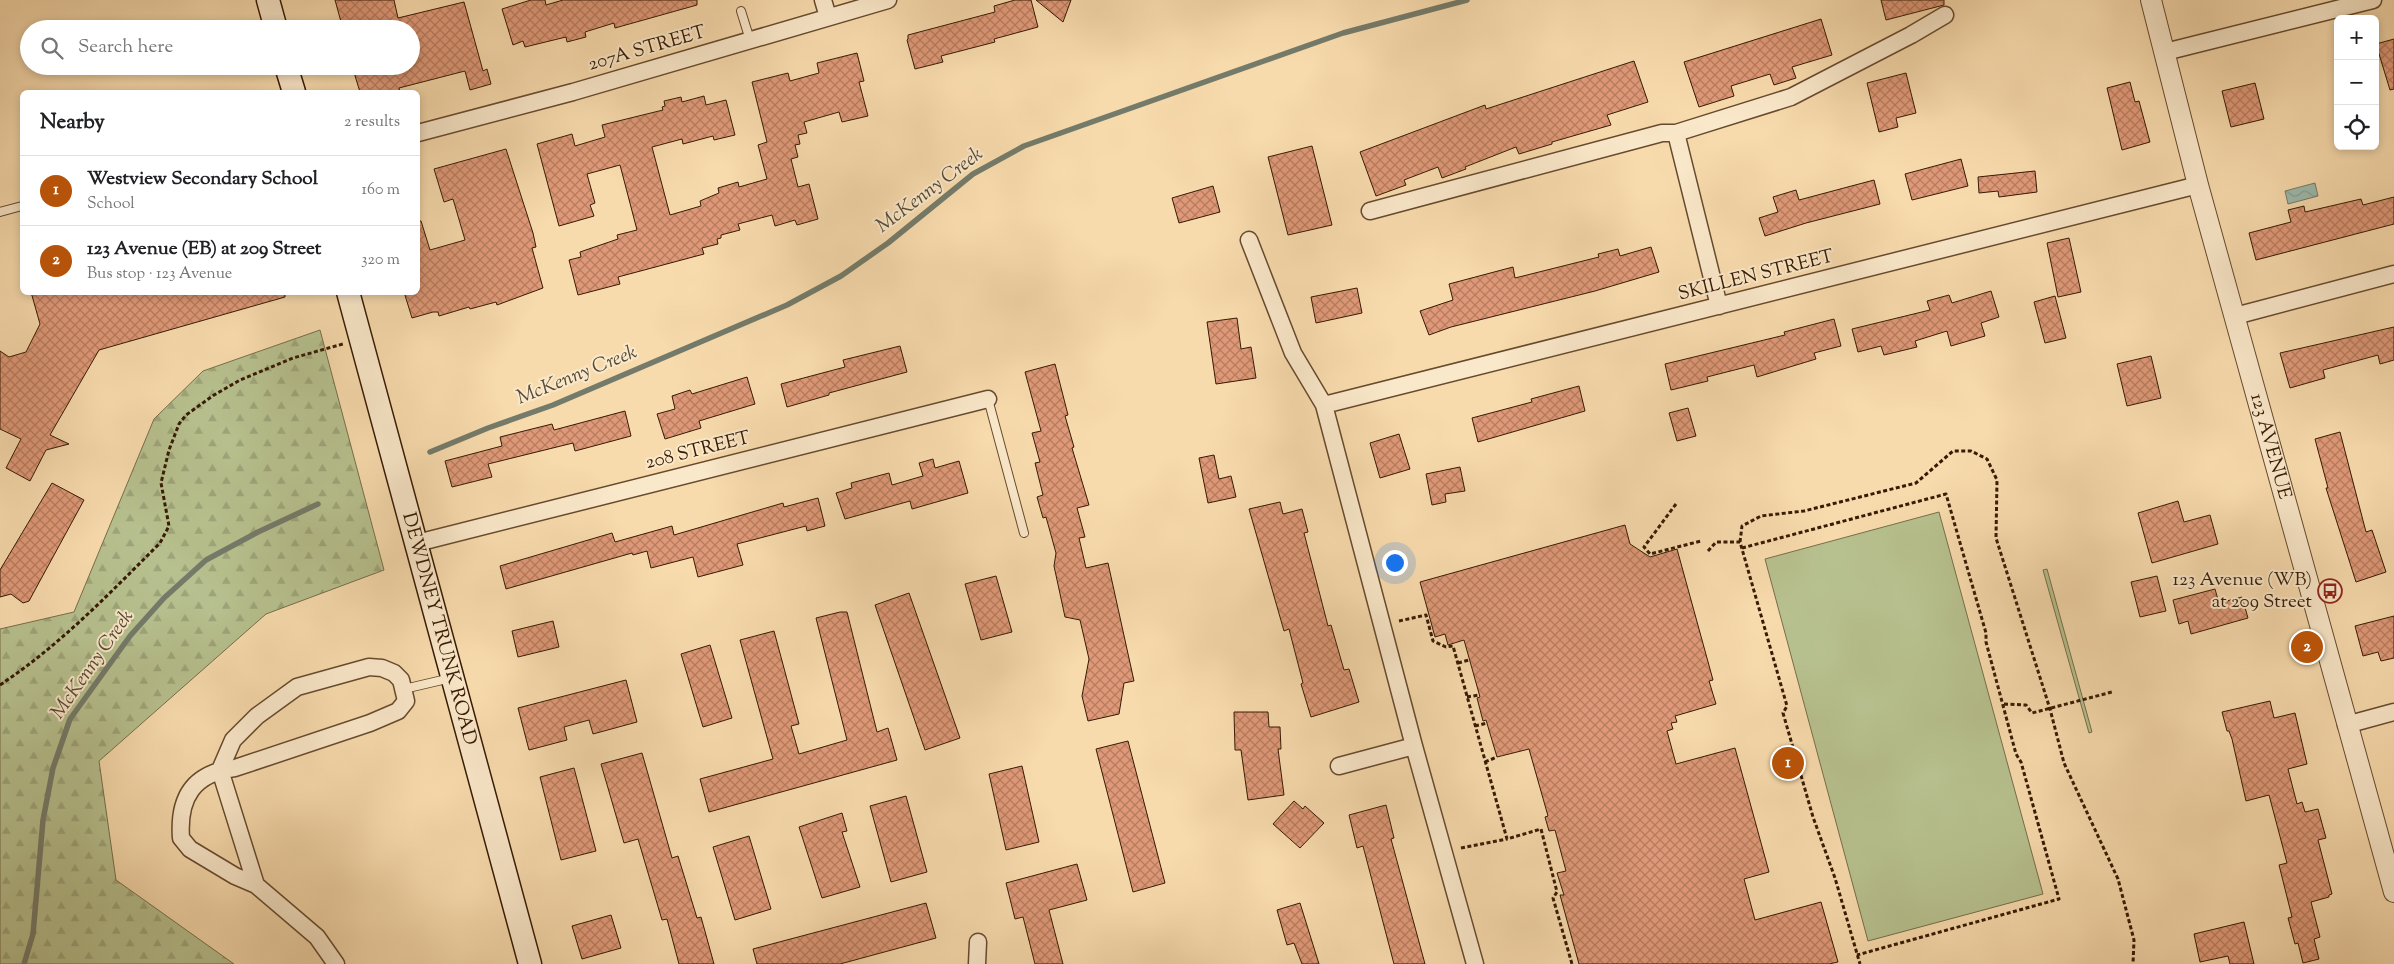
<!DOCTYPE html>
<meta charset="utf-8">
<style>
body{margin:0;font-family:"Sorts Mill Goudy",serif;background:#f6f6f6;color:#202124}
.controls{position:absolute;right:15px;top:15px;display:grid;overflow:hidden;border-radius:8px;box-shadow:0 2px 8px #0003}
.controls button{width:45px;height:45px;display:grid;place-items:center;padding:0;border:0;border-bottom:1px solid #e0e0e0;background:#fff;color:#202124;font:25px sans-serif}
.you{position:absolute;left:1394px;top:562px;width:18px;height:18px;margin:-12px;border:4px solid #fff;border-radius:50%;background:#1a73e8;box-shadow:0 0 0 8px #1a73e833}
.badge{display:grid;place-items:center;width:32px;height:32px;border-radius:50%;background:#b45309;color:#fff;font-size:16px;font-weight:700}
.pin{position:absolute;translate:-50% -50%;border:2px solid #fff;box-shadow:0 1px 5px #0006}
.list{margin:0;padding:0;list-style:none}
h2{display:flex;justify-content:space-between;align-items:center;height:65px;margin:0;padding:0 20px;font-size:21px}
h2 small{font-size:16px;font-weight:400;color:#757577}
.list li{display:grid;grid-template-columns:32px 1fr auto;gap:15px;align-items:center;box-sizing:border-box;height:70px;padding:0 20px;border-top:1px solid #e0e0e0}
.list b{display:block;font-size:19px;white-space:nowrap}
.list p{margin:0;font-size:16px;white-space:nowrap;color:#757577}
.list em{font-size:16px;font-style:normal;color:#757577}
.icon{flex:none;width:28px;height:28px;fill:none;stroke:currentColor;stroke-width:2;stroke-linecap:round;stroke-linejoin:round}
.map{position:relative;flex:none;width:2394px;height:964px;overflow:hidden}
.search{position:absolute;background:#fff;box-shadow:0 2px 8px #0003;left:20px;top:20px;width:400px;height:55px;display:flex;align-items:center;gap:12px;box-sizing:border-box;padding:0 18px;border-radius:28px;color:#757577;font-size:19px}
.panel{position:absolute;background:#fff;box-shadow:0 2px 8px #0003;left:20px;top:90px;width:400px;height:205px;border-radius:8px}
.map>svg:first-child{display:block}
.forest{fill:url(#forest-firs);stroke:#766e49}
.pitch{fill:#b7c18f;stroke:#766e49}
.water{fill:url(#water-waves);stroke:#747b6a}
.lines{fill:none;stroke-linecap:round;stroke-linejoin:round}
.stream{stroke:#747b6a;stroke-width:5.5}
.building{fill:url(#building-cross-hatch);stroke:#361a03}
.service-casing{stroke:#664a2e;stroke-width:10}
.minor-casing{stroke:#664a2e;stroke-width:19}
.tertiary-casing{stroke:#664a2e;stroke-width:22}
.secondary-casing{stroke:#361a03;stroke-width:25}
.path{stroke:#361a03;stroke-width:3;stroke-dasharray:4 2.5;stroke-linecap:butt}
.service{stroke:#fae8ca;stroke-width:8}
.minor{stroke:#fae8ca;stroke-width:16}
.tertiary{stroke:#fae8ca;stroke-width:20}
.secondary{stroke:#fae8ca;stroke-width:22}
.labels{text-anchor:middle;dominant-baseline:central;stroke-width:4;stroke-linejoin:round;paint-order:stroke}
.street-label{font-size:19px;fill:#361a03;stroke:#fae8ca}
.poi-label{font-size:19px;fill:#361a03;stroke:#fae8ca;text-anchor:end}
.water-label{font-size:20px;font-style:italic;fill:#554a36;stroke:#fae8ca}
</style>
<div class="map">
<svg width="2394" height="964" viewBox="0 0 2394 964">
<defs>
<pattern id="forest-firs" width="22" height="20" patternUnits="userSpaceOnUse" patternTransform="scale(1.25)"><rect width="22" height="20" fill="#b7c18f"/><path d="M5 1l3.5 6h-7zM16 11l3.5 6h-7z" fill="#9ea57a"/></pattern>
<pattern id="water-waves" width="16" height="10" patternUnits="userSpaceOnUse" patternTransform="scale(1.25)"><rect width="16" height="10" fill="#9dbbae"/><path d="M0 5q4-4 8 0t8 0" fill="none" stroke="#88a094"/></pattern>
<pattern id="building-cross-hatch" width="8" height="8" patternUnits="userSpaceOnUse" patternTransform="scale(1.25)"><rect width="8" height="8" fill="#e09978"/><path d="M0 0l8 8M0 8l8-8" fill="none" stroke="#b67c60"/></pattern>
</defs>
<rect width="100%" height="100%" fill="#f8dbad"/>
<filter id="stains"><feTurbulence type="fractalNoise" baseFrequency=".004" numOctaves="4"/><feColorMatrix values="0 0 0 0 .2 0 0 0 0 .09 0 0 0 0 .02 0 0 0 .5 -.17"/></filter>
<radialGradient id="worn" r=".72"><stop offset=".6" stop-color="#630" stop-opacity="0"/><stop offset="1" stop-color="#630" stop-opacity=".3"/></radialGradient>
<!-- forest -->
<path class="forest" d="M320,330l64,240 -118,44 -167,147 17,119 118,84h-234v-335l74,-17 80,-193 49,-48z"/>
<!-- pitch -->
<path class="pitch" d="M1939,512l104,382 -175,47 -103,-382z
M2047,569l45,163 -3,1 -46,-163z"/>
<!-- water -->
<path class="water" d="M2315,183l3,13 -30,8 -3,-13z"/>
<g class="lines">
<!-- stream -->
<path class="stream" d="M430,452l58,-24 65,-23 234,-100 54,-29 47,-33 85,-69 51,-28 319,-113 124,-33
M24,964l9,-30 10,-114 10,-52 17,-49 60,-83 34,-38 42,-38 52,-28 60,-28"/>
</g>
<!-- building -->
<path class="building" d="M335,0h59l4,18 66,-16 19,69 4,-2 4,15 -21,6 -5,-19 -66,17 1,4h-40l-8,-26h59v-37h-68z
M531,0h14l1,5 17,-5h134v5l-82,23 -1,-5 -29,9 1,5 -19,5 -1,-5 -41,10 -2,-6 -10,4 -11,-36z
M1015,0h16l7,27 -44,12 1,3 -54,14 2,6 -28,7 -8,-29 1,-1v-4l87,-23 -1,-6z
M1036,0h35l-8,22z
M1881,0h63v5l-58,15z
M1821,19l11,36 -40,12 4,11 -22,7 -4,-11 -39,12 3,10 -35,11 -15,-45z
M2394,39v50l-4,1 -14,-46z
M857,53l7,28 -5,1 9,34 -26,6 -3,-10 -35,10 3,11 -9,2 2,9 -5,1 3,12 -7,2 7,28 11,-3 9,35 -21,6 -2,-5 -20,6 -3,-11 -34,9 2,6 -19,5v3l-4,1 1,5 -16,4 2,6 -86,23 2,7 -42,11 -9,-35 12,-3 -1,-5 38,-13 -1,-4 20,-5 -17,-65 -33,9 8,29 -5,2 4,11 -35,10 -22,-82 35,-10 3,12 30,-9 -3,-12 61,-15 -1,-3 3,-1 -1,-5 17,-4 1,5 22,-6 2,9 20,-5 9,35 -21,5 -1,-4 -30,8 -1,-5 -30,8 18,68 31,-9 -1,-5 19,-8 -1,-5 20,-6 1,5 28,-8 -9,-34 9,-3 -15,-60 36,-9 2,8 29,-8 -2,-10z
M1634,61l14,41 -41,13 4,10 -59,17v2l-33,10 -3,-7 -51,20 1,2 -24,9 -4,-11 -34,13 2,5 -30,11 -16,-44 125,-47 1,4z
M1906,73l10,40 -20,5 2,9 -19,5 -12,-49z
M2130,82l5,20 4,-1 11,41 -28,8 -15,-62z
M2255,83l9,36 -33,8 -9,-36z
M1312,146l20,79 -44,10 -20,-78z
M506,149l27,84 3,14 -4,1 11,40 -46,17 -1,-3 -26,7 -1,-2 -30,9 -1,-4h-5l-21,6 -8,-26h14v-71h3l9,29 35,-10 -12,-41 -9,3 -10,-33z
M1961,159l7,27 -56,14 -7,-26z
M2035,171l2,21 -38,5 -1,-6 -19,2 -1,-16z
M1874,180l6,24 -74,19 -41,13 -6,-18 19,-6 -5,-15 23,-7 3,10z
M1213,186l7,26 -41,11 -7,-25z
M2394,197v27l-138,36 -7,-27 42,-11 -3,-12 16,-4 1,6 56,-13 2,6z
M2069,238l12,54 -23,5 -11,-54z
M1651,247l8,25 -64,19 -144,36 -22,8 -9,-24 33,-11 -4,-16 64,-17 2,11 84,-21 -1,-3 20,-5 2,7z
M1357,288l5,25 -46,10 -5,-26z
M1991,291l8,26 -18,6 4,13 -34,10 -4,-15 -32,10 2,6 -33,8 -3,-9 -23,6 -6,-23 78,-19 -3,-9 22,-6 3,8z
M31,292h254v5l-186,53 -49,85 19,9 -23,6 -16,31 -24,-13 15,-29 -21,-10v-78l9,6 17,-5 14,-28z
M2055,296l11,42 -21,5 -11,-41z
M1237,318l4,31 10,-2 5,31 -40,6 -9,-62z
M1834,319l7,27 -27,7 2,6 -59,18 -3,-12 -47,12 1,4 -37,9 -6,-26 120,-29 -1,-3z
M2394,327v33l-14,4 -2,-9 -55,15 2,8 -35,10 -10,-35z
M900,346l7,26 -78,21v2l-42,12 -6,-23 64,-17 -2,-7z
M2151,356l10,42 -34,8 -10,-42z
M1055,364l13,51 -3,1 9,31 -2,1 17,57 -12,3 8,29 -6,1 7,30 22,-5 26,118 -10,2 -5,31 -31,7 -6,-25 7,-37 -9,-39 -15,-3 -11,-51 2,-13 -10,-36 -3,1 -6,-21 6,-2 -8,-32 5,-1 -8,-29 9,-2 -16,-59z
M747,377l8,27 -56,17 2,7 -36,11 -8,-25 18,-5 -3,-13 18,-6 2,4z
M1579,386l6,25 -107,31 -6,-24 60,-16 -1,-3z
M1688,408l8,28 -19,5 -8,-28z
M625,411l6,25 -56,15 -2,-8 -85,21 4,13 -40,10 -7,-26 57,-15 -2,-9 52,-13 2,6z
M2340,432l26,100 6,-2 14,42 -30,10 -30,-94h2l-13,-49z
M1399,434l11,35 -30,9 -10,-35z
M1214,455l5,24 12,-3 5,21 -28,6 -9,-45z
M933,459l2,9 24,-7 9,32 -56,16 -2,-8 -65,18 -9,-26 16,-5 -1,-5 38,-10 3,12 31,-9 -4,-13z
M1460,467l5,24 -20,3 1,8 -14,3 -6,-31z
M52,483l32,17 -55,101 -6,2 -12,-9 -11,3v-27z
M818,498l7,28 -18,5 -1,-5 -69,18 6,21 -45,12 -5,-20 -42,11 -4,-17 -14,4 -1,-2 -126,36 -6,-23 112,-33 3,9 57,-16 2,9 109,-32 1,4z
M2178,501l6,21 26,-7 8,29 -66,19 -14,-50z
M1280,502l3,12 19,-5 6,23 -4,1 24,93 3,-1 13,45 5,-1 10,33 -48,15 -10,-33 2,-1 -14,-54 -5,2 -35,-122z
M1625,525l5,19 20,13 27,-8 36,131 -4,1 7,23 -41,12 2,6 -6,1 2,6 -6,2 9,33 59,-16 34,124 -25,7 11,41 66,-18 17,60 -9,2h-250l-19,-69h4l-7,-22 9,-2 -11,-41 -6,1 -4,-14 3,-1 -19,-67 -32,8 -11,-37 -3,1 -6,-23 3,-1 -16,-57 -16,5 -3,-11 -10,3 -15,-55z
M996,576l16,56 -31,8 -16,-56z
M2157,576l9,35 -26,6 -9,-35z
M2215,589l4,14 23,-6 6,21 -57,16 -3,-13 -9,3 -6,-24z
M909,593l51,145 -35,12 -50,-145z
M840,612h7l30,120 11,-4 9,32 -188,52 -9,-33 73,-20 -33,-119 34,-9 25,93 -8,2 8,28 48,-14 -31,-122z
M2394,616v42l-13,3 -3,-9 -15,4 -8,-30z
M553,621l6,26 -41,10 -6,-26z
M710,645l22,73 -29,9 -22,-73z
M626,680l11,42 -44,12 -4,-14 -25,7 3,13 -38,10 -11,-42z
M2270,701l4,17 21,-5 12,51 -19,5 9,35 5,-2 3,10 13,-3 8,29 -8,2 14,54 -3,1v2l-18,5 9,35 -6,2 5,20 -16,4 -5,-20 -3,1 -7,-26 4,-1 -13,-52 8,-2 -18,-68 -23,6 -14,-62 -3,-8h-2l-5,-19z
M1234,712h34l1,15h11l1,22h-3l6,46 -36,5 -7,-50h-6z
M1128,741l37,142 -32,9 -37,-143z
M642,753l30,105 6,-2 19,62 4,-1 13,47h-35l-12,-45 -5,1 -24,-81 -14,4 -23,-79z
M1022,766l17,76 -33,8 -17,-76z
M574,768l22,83 -35,9 -21,-83z
M906,796l21,76 -36,10 -21,-76z
M1294,801l9,8 2,-3 19,17 -24,25 -27,-24z
M1386,805l8,33 -3,1 34,125h-31l-31,-118 -6,2 -8,-33z
M842,813l5,18 -5,1 18,55 -38,11 -23,-71z
M749,836l22,73 -36,11 -22,-73z
M1077,864l10,36 -38,10 14,54h-28l-12,-47 -8,2 -9,-36z
M926,903l10,35 -96,26h-83l-4,-15z
M1300,903l19,61h-17l-8,-21 -7,2 -10,-35z
M611,915l10,33 -39,11 -10,-33z
M2244,922l10,42h-24l-2,-8 -28,6 -6,-28z"/>
<g class="lines">
<!-- service casing -->
<g class="service-casing">
<path id="service" d="M741,11l9,29
M0,212l22,-6
M988,399l36,134
M404,689l47,-11"/>
</g>
<!-- minor casing -->
<g class="minor-casing">
<path id="minor" d="M823,0l5,17
M2165,52l208,-52
M418,133l155,-41 315,-92
M1676,133l43,173
M1370,211l292,-78h14l115,-36 120,-62 34,-20
M1249,240l44,113 31,52 90,341 61,218
M2235,316l159,-42
M1324,405l874,-220
M417,543l571,-144
M2346,725l48,-13
M1339,766l75,-20
M256,885l-36,-115 13,-30 24,-24 40,-29 72,-20 13,1 12,5 7,7 5,21 -8,10 -28,12 -135,45c-41,5 -57,29 -54,70l9,11 45,27 21,9 61,52 19,27
M977,964l1,-22"/>
</g>
<!-- tertiary casing -->
<g class="tertiary-casing">
<g id="tertiary">
<path id="s1" d="M2151,0l47,185 196,707"/>
</g>
</g>
<!-- secondary casing -->
<g class="secondary-casing">
<g id="secondary">
<path d="M268,0l8,29"/>
<path d="M286,66l8,26"/>
<path id="s2" d="M348,292l182,672"/>
</g>
</g>
<!-- path -->
<path class="path" d="M1676,504l-32,43 6,7 51,-13
M1740,542l2,-16 19,-10 43,-5 112,-28 37,-32h18l16,8 10,21 -1,58 54,171 14,54 54,116 16,61 -1,24
M1742,548l204,-54 40,139v9l30,112 5,8 38,137 -202,56
M1708,551l8,-9h24l47,164 -4,7 30,104 22,61 25,86
M1399,621l27,-6 7,26 13,6 7,-1 54,193 34,-10 16,63 -4,6 19,66
M1458,663l11,-3
M0,685c60,-40 109,-91 160,-142l9,-17 -8,-43 8,-33 10,-26 7,-9 28,-20 26,-15 53,-22 50,-14
M1467,697l12,-2
M2004,704l22,1 6,8 80,-21
M1475,726l12,-3
M1485,762l12,-5
M1461,848l46,-9"/>
<!-- service -->
<use href="#service" class="service"/>
<!-- minor -->
<use href="#minor" class="minor"/>
<!-- tertiary -->
<use href="#tertiary" class="tertiary"/>
<!-- secondary -->
<use href="#secondary" class="secondary"/>
</g>
<!-- icons -->
<defs>
<g id="bus-ring" transform="scale(1.25)"><circle r="9.5" fill="#fae8ca" stroke="#8f2418" stroke-width="1.5"/><path d="M-5-6H5V4H4V6H2V4H-2V6H-4V4H-5ZM-3.5-4V0h7V-4ZM-3.5 1.2v1.5H-2V1.2ZM2 1.2v1.5H3.5V1.2Z" fill="#8f2418"/></g>
</defs>
<g fill-rule="evenodd">
<use href="#bus-ring" x="2330" y="591"/>
</g>
<g class="labels">
<!-- street labels -->
<g class="street-label">
<text transform="translate(647 49) rotate(-16)">207A STREET</text>
<text transform="translate(1756 276) rotate(-14)">SKILLEN STREET</text>
<text stroke="none"><textPath href="#s1" startOffset="462">123 AVENUE</textPath></text>
<text transform="translate(698 451) rotate(-14)">208 STREET</text>
<text stroke="none"><textPath href="#s2" startOffset="349">DEWDNEY TRUNK ROAD</textPath></text>
</g>
<!-- poi labels -->
<g class="poi-label">
<text x="2312" y="580">123 Avenue (WB)<tspan x="2312" dy="22">at 209 Street</tspan></text>
</g>
<!-- water labels -->
<g class="water-label">
<text transform="translate(930 191) rotate(-37)">McKenny Creek</text>
<text transform="translate(577 376) rotate(-22)">McKenny Creek</text>
<text transform="translate(93 665) rotate(-55)">McKenny Creek</text>
</g>
</g>
<rect width="100%" height="100%" filter="url(#stains)"/>
<rect width="100%" height="100%" fill="url(#worn)"/>
</svg>
<div class="controls">
<button>+</button>
<button>−</button>
<button><svg class="icon" aria-label="locate" viewBox="0 0 24 24"><circle cx="12" cy="12" r="6"/><path d="M12 2v4M12 18v4M2 12h4M18 12h4"/></svg></button>
</div>
<div class="you"></div>
<div class="pin badge" style="left:1788px;top:763px">1</div>
<div class="pin badge" style="left:2307px;top:647px">2</div>
<div class="search"><svg class="icon" aria-label="search" viewBox="0 0 24 24"><circle cx="10" cy="10" r="6"/><path d="M15 15l6 6"/></svg>Search here</div>
<section class="panel">
<h2>Nearby<small>2 results</small></h2>
<ul class="list">
<li><span class="badge">1</span><div><b>Westview Secondary School</b><p>School</p></div><em>160 m</em></li>
<li><span class="badge">2</span><div><b>123 Avenue (EB) at 209 Street</b><p>Bus stop · 123 Avenue</p></div><em>320 m</em></li>
</ul>
</section>
</div>
